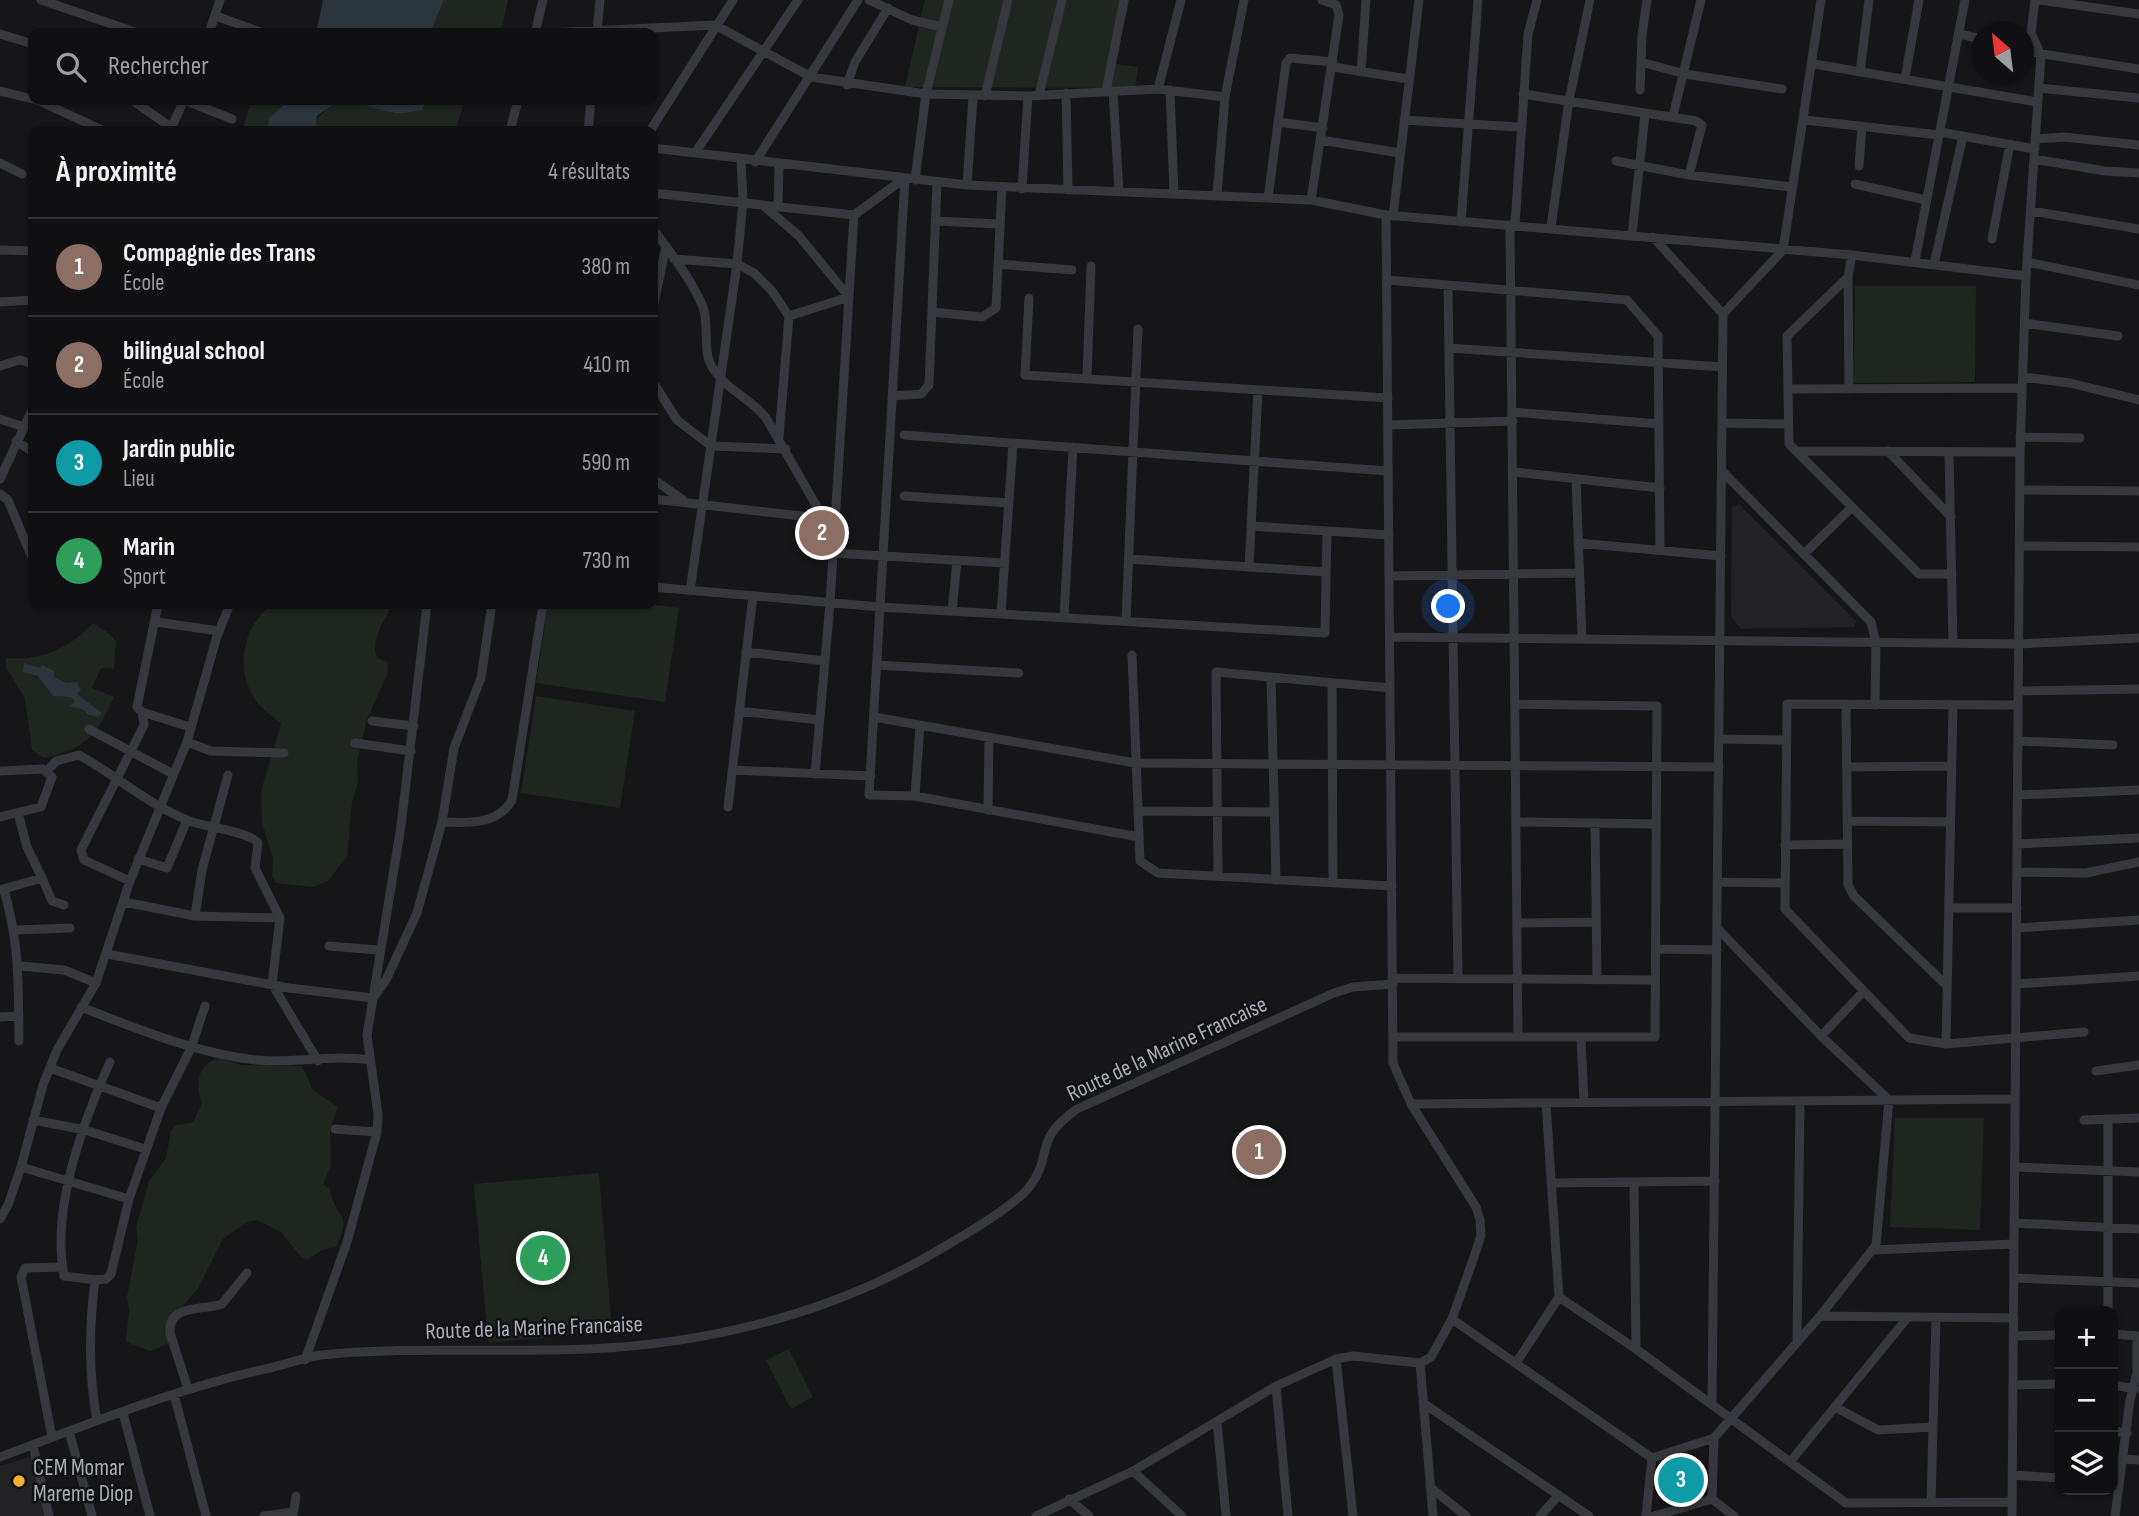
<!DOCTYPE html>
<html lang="fr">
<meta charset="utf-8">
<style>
body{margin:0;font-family:"Sofia Sans Condensed",sans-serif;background:#19191b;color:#f1f3f6}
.controls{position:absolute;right:21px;bottom:21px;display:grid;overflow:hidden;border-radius:14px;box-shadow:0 2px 5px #0004}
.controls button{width:63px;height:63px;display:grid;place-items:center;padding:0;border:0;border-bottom:2px solid #303032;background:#101012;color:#f1f3f6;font:35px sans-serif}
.compass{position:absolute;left:1971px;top:21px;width:63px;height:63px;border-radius:50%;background:#101012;box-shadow:0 2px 5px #0004;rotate:332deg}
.you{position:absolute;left:1449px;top:607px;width:24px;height:24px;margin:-18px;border:5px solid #fff;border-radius:50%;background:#1a73e8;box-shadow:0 0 0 10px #1a73e833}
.badge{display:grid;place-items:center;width:46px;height:46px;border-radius:50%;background:#f2b134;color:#fff;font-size:23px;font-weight:700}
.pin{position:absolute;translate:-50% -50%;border:4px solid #fff;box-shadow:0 2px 7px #0006}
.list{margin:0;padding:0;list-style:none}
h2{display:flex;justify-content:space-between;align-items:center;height:91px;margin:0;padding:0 28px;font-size:30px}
h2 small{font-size:23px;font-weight:400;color:#9c9d9f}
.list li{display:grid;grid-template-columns:46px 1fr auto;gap:21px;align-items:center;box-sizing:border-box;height:98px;padding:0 28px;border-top:2px solid #303032}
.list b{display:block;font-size:26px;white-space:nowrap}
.list p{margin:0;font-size:23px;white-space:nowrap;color:#9c9d9f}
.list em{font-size:23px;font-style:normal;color:#9c9d9f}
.icon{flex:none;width:38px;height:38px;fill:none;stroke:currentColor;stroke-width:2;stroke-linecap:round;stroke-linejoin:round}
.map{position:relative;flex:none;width:2139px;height:1516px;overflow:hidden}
.search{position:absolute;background:#101012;box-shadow:0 2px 5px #0004;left:28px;top:28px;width:630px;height:77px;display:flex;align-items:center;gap:18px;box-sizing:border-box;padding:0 24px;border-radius:14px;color:#9c9d9f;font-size:26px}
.panel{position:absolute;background:#101012;box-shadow:0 2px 5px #0004;left:28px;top:126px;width:630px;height:483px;border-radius:14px}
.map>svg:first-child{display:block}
.built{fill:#222225}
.green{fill:#1e261f}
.water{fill:#2c353c}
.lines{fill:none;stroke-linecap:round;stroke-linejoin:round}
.street{stroke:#37383d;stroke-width:9}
.poi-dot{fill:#f2b134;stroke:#111113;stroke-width:2.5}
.labels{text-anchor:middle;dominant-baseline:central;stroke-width:5;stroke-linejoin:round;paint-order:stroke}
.street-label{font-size:23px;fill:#a8adb8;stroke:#111113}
.poi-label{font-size:23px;fill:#a8adb8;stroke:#111113;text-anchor:start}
</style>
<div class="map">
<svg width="2139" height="1516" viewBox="0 0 2139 1516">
<rect width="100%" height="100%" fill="#161618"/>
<!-- built -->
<path class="built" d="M1739,504l117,117 -2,6 -113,2 -10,-12 1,-110z
M33,1456l14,60h-47v-50z"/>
<!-- green -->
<path class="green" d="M444,0h64l-7,33h-71z
M925,0h204l-13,64 22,3 -3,21 -230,-1z
M256,100l34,1 -21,17 -2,13h-25l8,-27z
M426,100h39l-10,31h-140l-2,-3c7,-20 28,-30 49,-26 11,1 21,10 32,11 9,0 23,-7 32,-9z
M1855,286h121l-1,96 -121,1z
M273,604h119c-7,17 -22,34 -15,54l11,4 -1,13 -20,44 -10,43 1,21 -6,19 -5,54 -19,25 -15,6 -37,-4 -4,-7 1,-17 -11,-37 -1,-31 20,-67c-6,-6 -15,-12 -21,-18 -27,-31 -19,-80 13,-102z
M548,604h101l30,4 -14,94 -129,-19z
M93,623l17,11 6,8 -2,27 -13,-1 -9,20 22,9c-17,37 -28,53 -70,61l-12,-8 -7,-51 -19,-32v-9c34,3 63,-9 87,-35z
M536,696l99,15 -15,97 -99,-15z
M220,1058l21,7 61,1 11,24 25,17 -8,22 1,37 -8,18 7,5c3,28 25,22 6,58l-14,3 -15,10 -6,-3 -20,-25 -24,-12 -10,2 -24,17 -25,50 -26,29 1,24 -23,9 -24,-9 3,-32 -2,-13 11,-58 -2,-11 13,-47 17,-23 5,-27 5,-6 17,-3 9,-19c-7,-18 -5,-40 18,-45z
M1895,1118h89l-4,112 -90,-3z
M599,1173l13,158 -124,12 -14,-159z
M789,1349l24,48 -22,12 -25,-49z"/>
<!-- water -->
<path class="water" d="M323,0h121l-14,33h-114z
M290,100h136l-4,10c-8,1 -19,4 -27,3 -33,-5 -45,-24 -78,3l-2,15h-48l2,-13z
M24,663l16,5 2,-3 12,6v6l12,6 11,-1 4,8 -4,4 25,19 -5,4 -10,-3 -3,-4 -15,-4 6,-4 -4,-5 -18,-1 -15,-20 -15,-4z"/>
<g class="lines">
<!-- street -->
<path class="street" d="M41,0l97,33
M869,0l43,20 30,7
M2040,0l99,14
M216,16l47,17
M209,33l11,-33
M535,33l8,-33
M547,33l168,-8 96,52 115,17 102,2 130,-7 67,8
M597,33l3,-33
M0,34l33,10
M1959,34l23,5
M2024,51l115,18
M1641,62l44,12 97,15
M1814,64l224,38
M1333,67l75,12
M1361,72l5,-72
M1860,72l9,-72
M1905,78l14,-78
M847,85l8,-23 33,-54
M2039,88l100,10
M1158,89l23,-89
M1170,90l4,104
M1640,90l2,-55 5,-35
M0,91l33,8
M1106,91l18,-91
M1113,91l6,101
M1066,93l2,97
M1523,94l173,27 6,4 -13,50
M1039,95l23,-95
M985,96l23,-96
M37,100l63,29
M132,100l40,28
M184,100l48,19
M1673,116l28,-116
M1404,120l115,7
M1805,120l134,15
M1278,122l45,6
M170,131l14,-31
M510,131l8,-31
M588,131l3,-31
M650,131l83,-131
M1940,132l95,17
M2035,139l29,-2 75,8
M1321,140l79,13
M653,148l314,37 344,15 75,15 466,40 174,21
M695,153l103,-153
M2034,159l71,12 34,2
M1616,161l73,14 103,12
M755,162l103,-162
M0,163l22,11
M1859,166l3,-40
M905,178l-36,617 46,1 224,41
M915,180l11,-86 23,-94
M1855,184l71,16
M967,185l6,-88
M1022,189l6,-93
M653,193l201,22 51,-37
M1217,195l8,-98 19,-97
M1268,198l18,-135 4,-5 43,4
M1311,200l28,-185 -3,-10 -14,-5
M764,206l35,30 50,61 -60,19
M778,207l1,-42
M2031,211l108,18
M1393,216l26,-216
M935,221l64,3
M1461,222l17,-222
M1510,225l8,812
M1515,225l13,-191 9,-34
M1551,227l18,-127 21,-100
M653,229c17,23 39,51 50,78 7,20 -2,45 11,63 14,21 38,29 52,48l58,101
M1632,235l13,-121
M1653,237l70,77
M1992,239l18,-95
M0,250l33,1
M674,259l63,5 17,9 18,18 17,25 -10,121
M1915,261l50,-261
M2027,262l112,23
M998,264l74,6
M1934,264l29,-128
M1848,277l-61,59 2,108 130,130h33
M1387,280l240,20 31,36 2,214
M1448,285l10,694
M1029,298l-4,77 363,23
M0,302l33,-2
M653,308l13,-62
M932,312l50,5 14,-9 6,-121
M2024,323l94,13
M1449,348l273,19
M0,366l20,-6 13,4
M1087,377l4,-111
M2023,377l47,6 69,17
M653,382l24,38 34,26 75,3
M1788,389l234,-1
M1849,389l-1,-112 4,-22
M892,396l29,-2 8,-9 8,-203
M1512,412l147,12
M0,419l24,8
M1722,423l66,1
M1388,425l125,-4
M904,435l484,36
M2020,437l60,1
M16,441l17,11
M1796,451l224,1
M1888,451l63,66
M1949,452l4,191
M1722,471l149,151 5,20 -1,63
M1514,472l146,16
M0,479l33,-71
M653,479l30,21
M1576,479l6,159
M2020,490l119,1
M0,494l8,6 25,60
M904,496l105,7
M653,499l175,20
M1251,526l138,9
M1578,543l143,13
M2020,546l119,1
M833,553l172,10
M1804,554l48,-47
M1129,559l197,13
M1249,567l9,-177
M1389,576l190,-3
M653,587l227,20 445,26 2,-102
M690,591l47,-327 6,-62 -2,-42
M98,604h16
M952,611l5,-50
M1001,614l12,-171
M1064,618l9,-171
M1126,621l12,-292
M156,622l63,9
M1390,637l629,7 120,-6
M746,652l79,9
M1132,655l8,206 18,12 234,13
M877,665l142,8
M1271,677l5,203
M1332,683l1,200
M2019,691l120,-2
M1846,705l2,180 6,11 93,90
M2018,705l-231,-1 -2,205 124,129 37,6 138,-12
M739,711l80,9
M142,712l48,15
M874,717l261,46 584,4
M372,721l42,5
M89,729l84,45
M1719,739l67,1
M2018,741l95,4
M187,742l24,9 73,2
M355,743l56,8
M1847,767l104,-1
M48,770l8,-9 23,-6c38,21 71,51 113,67 16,5 58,10 66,21l-3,25 25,50 -8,66 46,77
M732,770l139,6
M0,771l43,-2 9,8 -11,30 -41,10
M815,774l15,-171 24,-388
M2018,795l121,-5
M915,796l5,-71
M728,807l25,-211
M988,810l1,-72
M1138,811l136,1
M1847,821l103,1
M442,822c25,1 56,3 70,-22l31,-196
M1516,822l140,2
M1595,823l2,157
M2017,844l122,-6
M1785,845l62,-1
M138,859l29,9 20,-48
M2017,872l69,1 53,-11
M1218,876l-2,-204 174,16
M42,878l10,23 12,4
M130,881l-46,-21 -3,-10 63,-125 -2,-13 -5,-5 21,-103
M1718,882l67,1
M0,890l42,-12 -15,-31 -9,-34
M4,890c16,56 14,93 15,151
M124,902l71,14 85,2
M1949,908h68
M195,916l7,-46 26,-95
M1517,923l79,-1
M2017,928l122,-8
M15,930l55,-2
M329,946l49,4
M1656,949l61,1
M107,954l182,34 84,10 13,-18 31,-67 25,-91 12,-74 27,-70 11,-74
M20,966l44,4 32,13
M1393,978l262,2
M2016,984l123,-8
M81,1007c57,22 114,46 175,53 38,4 76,-6 113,0
M0,1017l19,-1
M1821,1036l42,-44
M1393,1037h262l2,-331 -142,-2
M1581,1037l3,66
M1946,1044l7,-339
M50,1068l111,40
M2096,1071l43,-6
M1411,1104l604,-5
M33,1120l52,10 60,19
M2084,1120l55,-2
M2108,1120v191
M335,1129l42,3
M21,1167l108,32 32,-91 30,-60 14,-42
M2015,1167l124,5
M1634,1182l2,167
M1551,1183l164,-2
M0,1219l8,-14 13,-38 22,-82 14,-35 39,-67 34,-102 57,-139 30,-106 13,-32
M2014,1223l125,6
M1873,1250l141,-6
M2014,1278l125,5
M95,1280l11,-1 5,-5 18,-75
M1559,1297l77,52 210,154 166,-1
M1820,1316l194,2
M1452,1319l200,139
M2113,1334l26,2
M2013,1336l47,-1
M1797,1341l3,-240
M1336,1359l17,157
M305,1360l42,-118 30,-110 1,-18 -11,-79 34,-209 26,-222
M1420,1363l13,153
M1516,1363l43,-66 -13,-194
M2013,1385l47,-1
M2113,1385l22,4
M1276,1386l12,130
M188,1389l-18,-56c-2,-30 34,-22 52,-29l25,-31
M174,1394l32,122
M1423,1403l166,113
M1712,1404l11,-1090 60,-64 38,-250
M1835,1407l43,23 55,-3
M123,1413l27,103
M97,1420c-9,-47 -8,-93 -2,-140l-31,-4c-13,-66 19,-154 46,-214
M1217,1421l9,95
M69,1431l23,85
M2113,1431l14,2
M52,1437l-31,-160 4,-9 38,-1
M1714,1438l106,-122 56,-71 13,-145 -68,-64 -104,-108
M33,1445l16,71
M0,1457c89,-33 177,-69 270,-89 17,-4 35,-11 51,-13 89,-9 178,-2 267,-6 115,-5 234,-33 335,-90 25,-14 92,-52 107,-73 24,-32 2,-45 47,-77l257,-116 19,-6 40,-3
M2124,1459l15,1
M1790,1462l118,-145
M1133,1471l49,45
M2012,1475l48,3
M1430,1487l36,29
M1069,1499l20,17
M1712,1499l22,17
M1931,1502l5,-184
M264,1516l29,-4
M293,1516l3,-20
M1036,1516l97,-45 143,-85 60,-27 17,-3 67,7 11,-6 21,-38 23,-65 6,-19 -1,-15 -4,-13 -65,-103 -18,-41 -7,-848
M1540,1516l19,-21
M1646,1516l6,-58 62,-20 -2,61
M1654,1516l58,-17
M2012,1516l8,-1064 6,-176 15,-221 -10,-22 4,-33
M2115,1516l15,-116 7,-27v-37"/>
</g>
<!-- markers -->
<circle class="poi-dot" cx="19" cy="1481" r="7"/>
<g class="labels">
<!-- street labels -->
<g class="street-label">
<text transform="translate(1167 1049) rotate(-25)">Route de la Marine Francaise</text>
<text transform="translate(534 1328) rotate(-2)">Route de la Marine Francaise</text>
</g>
<!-- poi labels -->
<g class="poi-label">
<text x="33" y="1468">CEM Momar<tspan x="33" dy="26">Mareme Diop</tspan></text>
</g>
</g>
</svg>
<div class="controls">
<button>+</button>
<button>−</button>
<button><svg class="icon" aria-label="layers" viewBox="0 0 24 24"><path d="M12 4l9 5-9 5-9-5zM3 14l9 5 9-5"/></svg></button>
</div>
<svg class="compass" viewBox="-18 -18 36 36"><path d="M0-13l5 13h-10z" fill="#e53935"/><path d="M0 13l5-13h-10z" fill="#9c9d9f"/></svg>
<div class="you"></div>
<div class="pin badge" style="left:1259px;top:1152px;background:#8d6e63">1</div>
<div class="pin badge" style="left:822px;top:533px;background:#8d6e63">2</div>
<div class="pin badge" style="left:1681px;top:1480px;background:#0f9aa8">3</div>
<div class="pin badge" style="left:543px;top:1258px;background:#2e9e5b">4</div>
<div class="search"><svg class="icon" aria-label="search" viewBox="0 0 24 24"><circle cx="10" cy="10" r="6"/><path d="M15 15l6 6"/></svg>Rechercher</div>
<section class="panel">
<h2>À proximité<small>4 résultats</small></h2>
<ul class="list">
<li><span class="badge" style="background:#8d6e63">1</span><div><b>Compagnie des Trans</b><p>École</p></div><em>380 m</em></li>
<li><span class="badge" style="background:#8d6e63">2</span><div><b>bilingual school</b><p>École</p></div><em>410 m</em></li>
<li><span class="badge" style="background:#0f9aa8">3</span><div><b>Jardin public</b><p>Lieu</p></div><em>590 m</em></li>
<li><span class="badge" style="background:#2e9e5b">4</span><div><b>Marin</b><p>Sport</p></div><em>730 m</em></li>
</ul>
</section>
</div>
